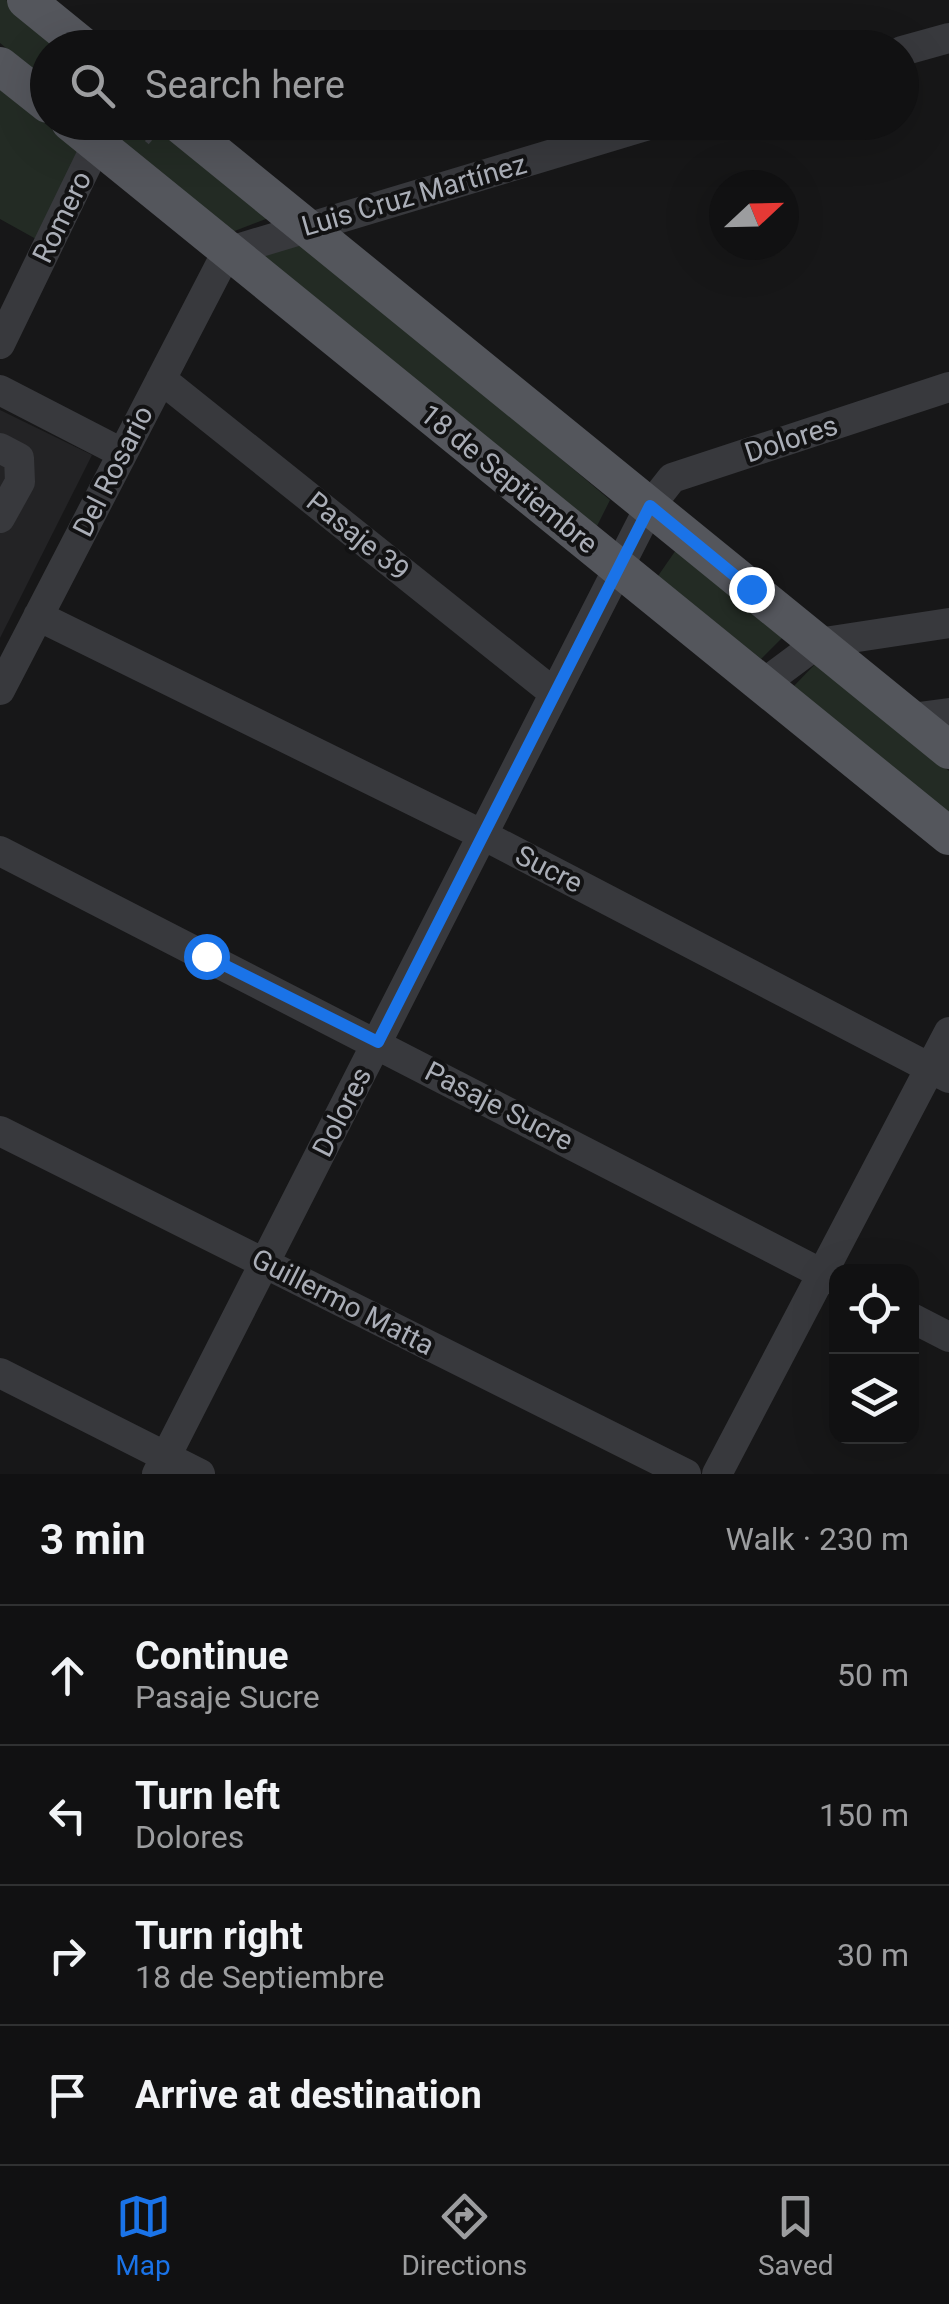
<!DOCTYPE html>
<meta charset="utf-8">
<style>
body{margin:0;font-family:Roboto,sans-serif;background:#1e1f20;color:#f1f3f6}
.controls{position:absolute;right:30px;bottom:30px;display:grid;overflow:hidden;border-radius:20px;box-shadow:0 10px 40px #0002}
.controls button{width:90px;height:90px;display:grid;place-items:center;padding:0;border:0;border-bottom:2px solid #303132;background:#111112;color:#f1f3f6;font:50px sans-serif}
.compass{position:absolute;left:709px;top:170px;width:90px;height:90px;border-radius:50%;background:#111112;box-shadow:0 10px 40px #0002;rotate:68deg}
.stop{position:absolute;width:30px;height:30px;margin:-22px;border:8px solid #1a73e8;border-radius:50%;background:#fff}
.stop.end{background:#1a73e8;border-color:#fff;box-shadow:0 2px 10px #0008}
.list{margin:0;padding:0;list-style:none}
h2{display:flex;justify-content:space-between;align-items:center;height:130px;margin:0;padding:0 40px;font-size:42px}
h2 small{font-size:32px;font-weight:400;color:#9c9d9f}
.list li{display:grid;grid-template-columns:65px 1fr auto;gap:30px;align-items:center;box-sizing:border-box;height:140px;padding:0 40px;border-top:2px solid #303132}
.list b{display:block;font-size:38px;white-space:nowrap}
.list p{margin:0;font-size:32px;white-space:nowrap;color:#9c9d9f}
.list em{font-size:32px;font-style:normal;color:#9c9d9f}
.icon{flex:none;width:55px;height:55px;fill:none;stroke:currentColor;stroke-width:2;stroke-linecap:round;stroke-linejoin:round}
.map{position:relative;flex:none;width:949px;height:1474px;overflow:hidden}
.search{position:absolute;background:#111112;box-shadow:0 10px 40px #0002;left:30px;right:30px;top:30px;height:110px;display:flex;align-items:center;gap:25px;box-sizing:border-box;padding:0 35px;border-radius:55px;color:#9c9d9f;font-size:38px}
.sheet{height:690px;background:#111112}
nav{display:flex;justify-content:space-around;align-items:center;box-sizing:border-box;height:140px;border-top:2px solid #303132;background:#111112;font-size:28px;color:#9c9d9f}
nav a{display:grid;justify-items:center;gap:5px}
nav .on{color:#1a73e8}
.map>svg:first-child{display:block}
.built{fill:#232325}
.green{fill:#232b24}
.lines{fill:none;stroke-linecap:round;stroke-linejoin:round}
.path{stroke:#3e4044;stroke-width:5;stroke-dasharray:5 8;stroke-linecap:butt}
.minor{stroke:#38393d;stroke-width:30}
.major{stroke:#54565c;stroke-width:38}
.route{stroke:#1a73e8;stroke-width:12}
.labels{text-anchor:middle;dominant-baseline:central;stroke-width:8;stroke-linejoin:round;paint-order:stroke}
.street-label{font-size:28px;fill:#aaaeb7;stroke:#121213}
</style>
<div class="map">
<svg width="949" height="1474" viewBox="0 0 949 1474">
<rect width="100%" height="100%" fill="#171718"/>
<!-- built -->
<path class="built" d="M0,410l92,45 -92,183z"/>
<!-- green -->
<path class="green" d="M0,0h6l59,47 -17,1 -1,34 -47,-39z
M0,86l82,68 -46,85 -36,-20z
M98,123h60l116,93 -42,16z
M300,239l310,261 -14,28 -335,-272z
M678,547l107,88 -24,24 -103,-83z
M818,661l131,110v42l-156,-126z"/>
<g class="lines">
<!-- path -->
<path class="path" d="M127,122l24,21"/>
<!-- minor -->
<path class="minor" d="M902,51l47,-13
M0,344l97,-200
M161,379l393,314
M0,390l122,63
M0,448l19,10 1,24 -20,36
M38,616l445,219 466,243
M763,684l55,-41 131,-20
M0,690l227,-438 432,-130
M911,718l38,-5
M0,851l836,430
M0,1131l686,343
M912,1318l37,19
M0,1373l200,101
M157,1474l493,-968 22,-28 277,-91
M717,1474l232,-442"/>
<!-- major -->
<path class="major" d="M26,0l59,48
M0,66l48,38
M70,122l879,714
M177,122l772,628"/>
</g>
<g class="lines">
<!-- route -->
<path class="route" d="M206,956l172,86 272,-536 101,83"/>
</g>
<g class="labels">
<!-- street labels -->
<g class="street-label">
<text transform="translate(414 195) rotate(-16)">Luis Cruz Martínez</text>
<text transform="translate(62 217) rotate(-64)">Romero</text>
<text transform="translate(791 439) rotate(-18)">Dolores</text>
<text transform="translate(113 471) rotate(-63)">Del Rosario</text>
<text transform="translate(509 479) rotate(39)">18 de Septiembre</text>
<text transform="translate(358 536) rotate(39)">Pasaje 39</text>
<text transform="translate(549 869) rotate(27)">Sucre</text>
<text transform="translate(499 1106) rotate(27)">Pasaje Sucre</text>
<text transform="translate(342 1112) rotate(-63)">Dolores</text>
<text transform="translate(343 1302) rotate(27)">Guillermo Matta</text>
</g>
</g>
</svg>
<div class="controls">
<button><svg class="icon" aria-label="locate" viewBox="0 0 24 24"><circle cx="12" cy="12" r="6"/><path d="M12 2v4M12 18v4M2 12h4M18 12h4"/></svg></button>
<button><svg class="icon" aria-label="layers" viewBox="0 0 24 24"><path d="M12 4l9 5-9 5-9-5zM3 14l9 5 9-5"/></svg></button>
</div>
<svg class="compass" viewBox="-18 -18 36 36"><path d="M0-13l5 13h-10z" fill="#e53935"/><path d="M0 13l5-13h-10z" fill="#9c9d9f"/></svg>
<div class="stop" style="left:206px;top:956px"></div>
<div class="stop end" style="left:751px;top:589px"></div>
<div class="search"><svg class="icon" aria-label="search" viewBox="0 0 24 24"><circle cx="10" cy="10" r="6"/><path d="M15 15l6 6"/></svg>Search here</div>
</div>
<section class="sheet">
<h2>3 min<small>Walk · 230 m</small></h2>
<ul class="list">
<li><svg class="icon" aria-label="ahead" viewBox="0 0 24 24"><path d="M12 20V5M6 11l6-6 6 6"/></svg><div><b>Continue</b><p>Pasaje Sucre</p></div><em>50 m</em></li>
<li><svg class="icon" aria-label="left" viewBox="0 0 24 24"><path d="M17 20v-9H6M10 6l-5 5 5 5"/></svg><div><b>Turn left</b><p>Dolores</p></div><em>150 m</em></li>
<li><svg class="icon" aria-label="right" viewBox="0 0 24 24"><path d="M7 20v-9h11M14 6l5 5-5 5"/></svg><div><b>Turn right</b><p>18 de Septiembre</p></div><em>30 m</em></li>
<li><svg class="icon" aria-label="arrive" viewBox="0 0 24 24"><path d="M6 21V4h12l-3 4 3 4H6"/></svg><div><b>Arrive at destination</b></div></li>
</ul>
</section>
<nav>
<a class="on"><svg class="icon" aria-label="map" viewBox="0 0 24 24"><path d="M3 6l6-2 6 2 6-2v14l-6 2-6-2-6 2zM9 4v14M15 6v14"/></svg>Map</a>
<a><svg class="icon" aria-label="directions" viewBox="0 0 24 24"><path d="M12 3l9 9-9 9-9-9zM9 14v-3h6M13 9l2 2-2 2"/></svg>Directions</a>
<a><svg class="icon" aria-label="saved" viewBox="0 0 24 24"><path d="M7 4h10v16l-5-4-5 4z"/></svg>Saved</a>
</nav>
